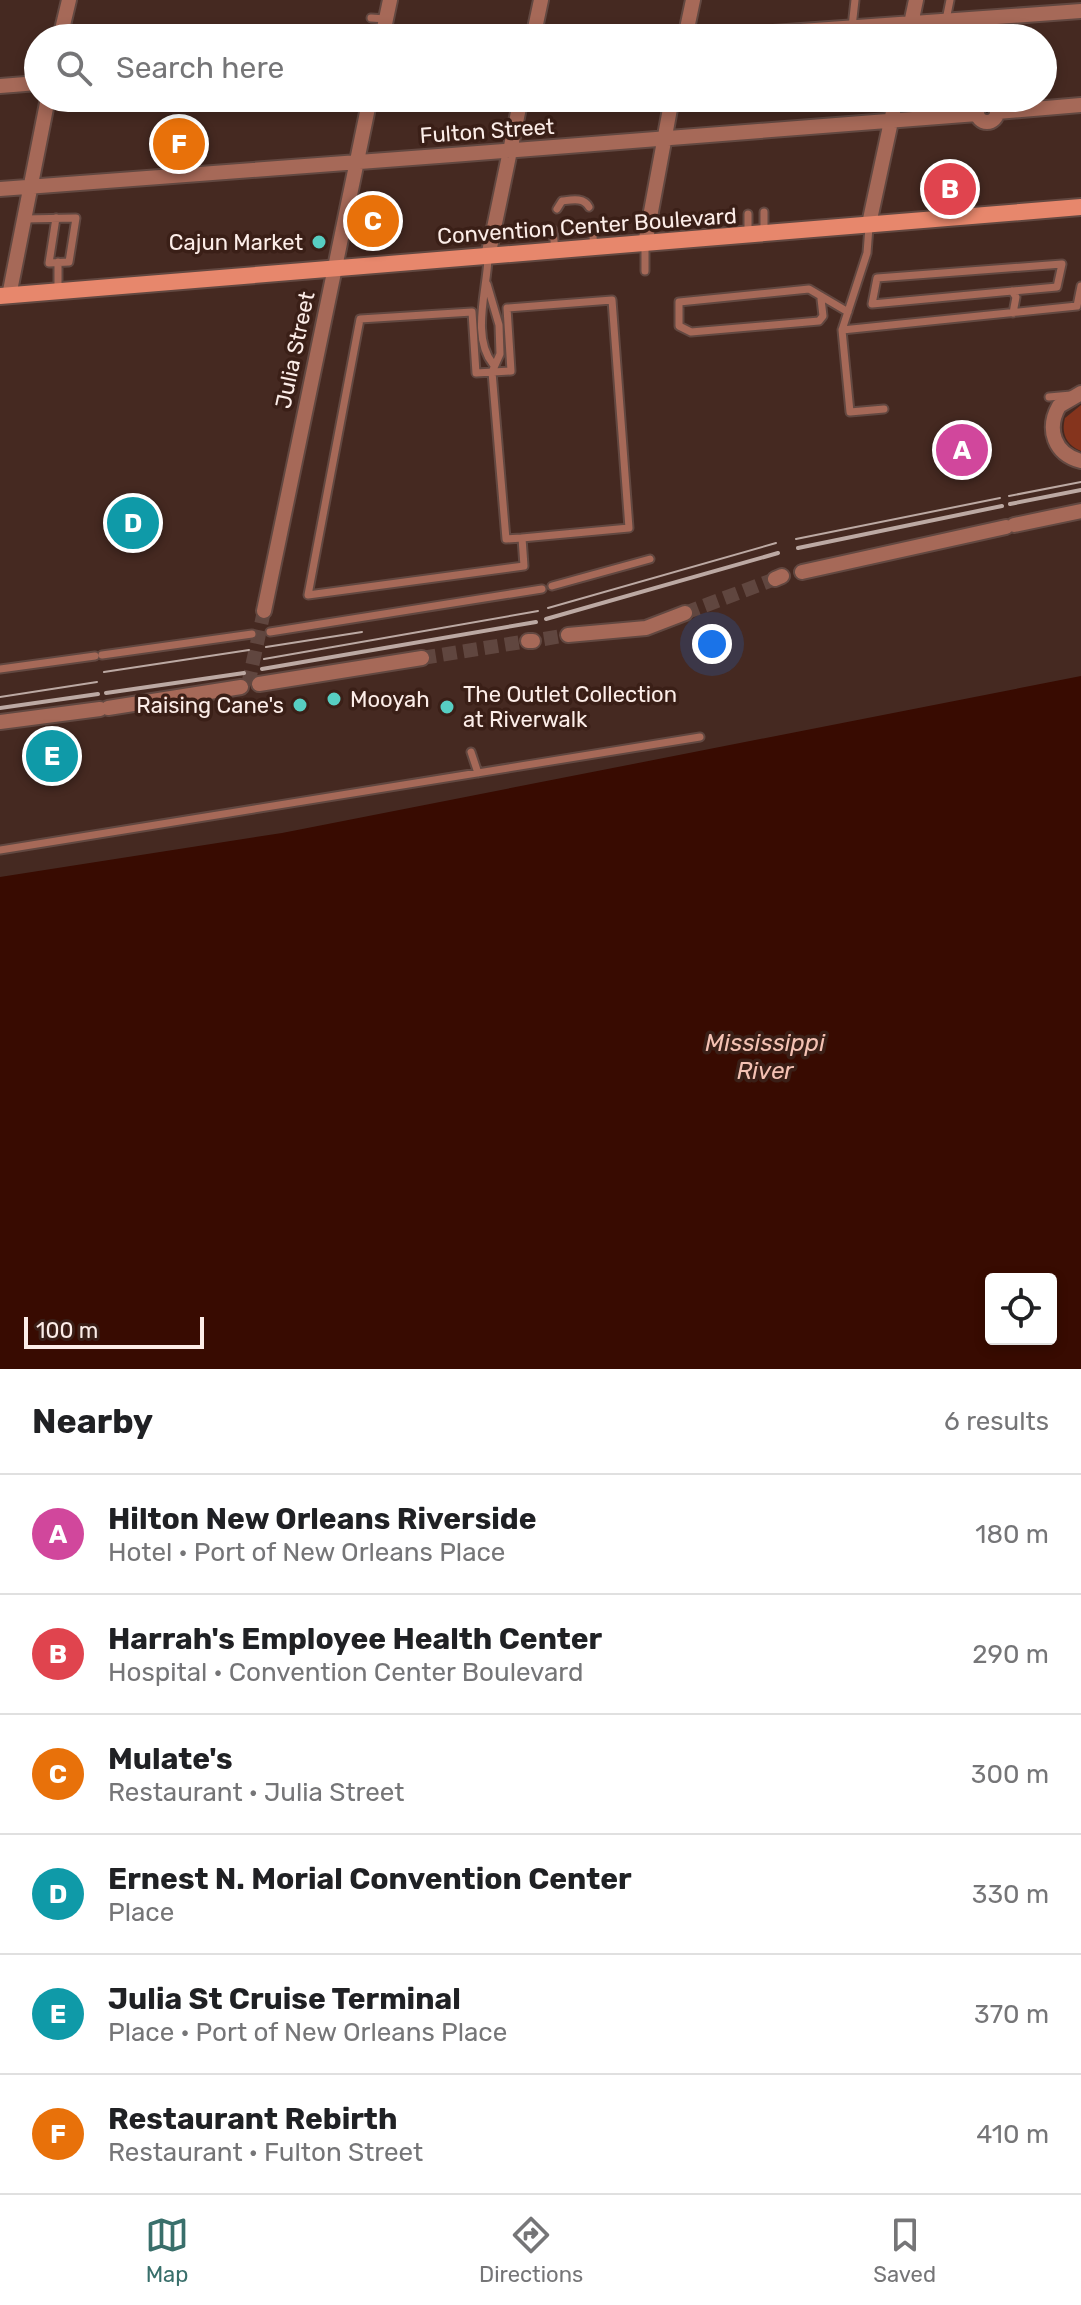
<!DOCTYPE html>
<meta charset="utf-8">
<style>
body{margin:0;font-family:Rubik,sans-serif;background:#f2f2f2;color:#202124}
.controls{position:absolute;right:24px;bottom:24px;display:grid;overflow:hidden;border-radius:8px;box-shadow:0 4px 12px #0003}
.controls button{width:72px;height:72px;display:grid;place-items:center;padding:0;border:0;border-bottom:2px solid #e0e0e0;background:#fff;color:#202124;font:40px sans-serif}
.scale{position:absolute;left:24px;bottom:20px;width:180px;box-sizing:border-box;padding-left:8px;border:4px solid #fcede8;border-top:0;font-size:22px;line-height:28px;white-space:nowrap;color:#fcede8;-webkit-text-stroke:6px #3a1f17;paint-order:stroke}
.you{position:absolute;left:712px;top:644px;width:28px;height:28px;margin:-20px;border:6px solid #fff;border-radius:50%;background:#1a73e8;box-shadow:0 0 0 12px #1a73e833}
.badge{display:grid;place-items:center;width:52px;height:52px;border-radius:50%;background:#396f6b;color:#fff;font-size:26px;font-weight:700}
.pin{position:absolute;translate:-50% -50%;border:4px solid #fff;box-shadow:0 2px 8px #0006}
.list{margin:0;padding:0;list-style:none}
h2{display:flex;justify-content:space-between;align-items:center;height:104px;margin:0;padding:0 32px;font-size:34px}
h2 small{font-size:26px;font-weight:400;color:#757577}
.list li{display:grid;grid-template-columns:52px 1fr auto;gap:24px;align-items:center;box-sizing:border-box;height:120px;padding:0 32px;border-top:2px solid #e0e0e0}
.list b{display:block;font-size:30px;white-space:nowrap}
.list p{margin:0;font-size:26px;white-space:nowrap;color:#757577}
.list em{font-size:26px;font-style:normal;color:#757577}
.icon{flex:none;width:44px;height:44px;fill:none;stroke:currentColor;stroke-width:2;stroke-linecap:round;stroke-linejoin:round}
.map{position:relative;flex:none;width:1081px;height:1369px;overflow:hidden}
.search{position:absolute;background:#fff;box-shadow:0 4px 12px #0003;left:24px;right:24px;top:24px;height:88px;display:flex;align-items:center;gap:20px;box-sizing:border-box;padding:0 28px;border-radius:44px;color:#757577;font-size:30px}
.sheet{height:824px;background:#fff}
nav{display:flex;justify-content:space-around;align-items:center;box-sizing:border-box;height:112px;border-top:2px solid #e0e0e0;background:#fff;font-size:22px;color:#757577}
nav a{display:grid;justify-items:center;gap:4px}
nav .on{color:#396f6b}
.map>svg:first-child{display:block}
.green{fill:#85341d}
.water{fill:#380b01;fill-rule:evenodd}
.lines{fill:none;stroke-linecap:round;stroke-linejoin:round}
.street-tunnel{stroke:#60463f;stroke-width:14;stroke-dasharray:14 7;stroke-linecap:butt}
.lane-casing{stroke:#624841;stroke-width:11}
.street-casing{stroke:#624841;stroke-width:18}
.secondary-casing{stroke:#624841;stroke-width:20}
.lane{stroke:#a66958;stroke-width:7}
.street{stroke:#a66958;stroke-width:14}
.secondary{stroke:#e7876c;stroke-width:16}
.tram{stroke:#bca9a3;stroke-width:2}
.rail{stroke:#bca9a3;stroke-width:4}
.poi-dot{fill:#57cec2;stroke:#3a1f17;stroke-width:3}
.labels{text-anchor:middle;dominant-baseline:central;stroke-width:7;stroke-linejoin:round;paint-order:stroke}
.street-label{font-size:22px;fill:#fcede8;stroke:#3a1f17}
.poi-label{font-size:22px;fill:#fcede8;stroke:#3a1f17;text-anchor:end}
.water-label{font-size:24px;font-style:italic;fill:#f4c1b3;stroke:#3a1f17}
</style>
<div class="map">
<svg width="1081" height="1369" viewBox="0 0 1081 1369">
<rect width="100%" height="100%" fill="#452921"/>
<!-- green -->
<path class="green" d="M1081,405v46c-15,-6 -20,-18 -16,-33z"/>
<!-- water -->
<path class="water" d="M1081,676v693h-1081v-492l282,-44zM991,1279h60v60h-60z"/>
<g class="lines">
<!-- street-tunnel -->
<path class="street-tunnel" d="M685,613l90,-34
M544,639l24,-4
M422,658l106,-17
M248,685l16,-74"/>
<!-- lane casing -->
<g class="lane-casing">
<path id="lane" d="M371,18l15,1
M946,20l4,-20
M852,27l3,-27
M557,209l5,-8c9,-1 22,-4 27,6
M764,212v21
M748,214v22
M24,219l52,-1 -7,44 -20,1 7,-45
M592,227l2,19
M869,227l-2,26 -25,77 8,82 34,-3
M553,230l2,21
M488,258c-1,32 -17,79 5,106
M58,262v30
M1062,264l-5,23 -185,17 5,-26z
M645,271v-27
M487,284l12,41 1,29 -8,18 14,167 16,-1 2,28 -216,29 52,-276 112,-7 4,61 35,-2 -4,-63 105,-8 17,228 -107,10
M1012,291l4,6 -3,16
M821,299l2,17 -4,5 -128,11 -12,-6v-24l130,-13 39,23
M1077,306l4,-20
M842,330l235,-24
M1049,397l22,-2
M552,586l98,-27
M270,632l272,-43
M102,655l150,-21
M0,669l95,-13
M471,752l7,21
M0,850l700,-113"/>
</g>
<!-- street casing -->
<g class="street-casing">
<path id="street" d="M60,38l9,-38
M382,38l8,-38
M533,38l8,-38
M685,38l8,-38
M703,38l378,-27
M908,38l8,-38
M0,86l38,-3
M977 112a10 10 0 1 1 20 0a10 10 0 1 1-20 0Z
M997,112l84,-7
M0,189c326,-25 651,-48 977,-75
M869,224l27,-126
M645,244l27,-146
M488,257l33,-159
M9,296l39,-198
M1081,393l-22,13c-13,23 -5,48 22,55
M1014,525l67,-14
M802,572l204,-45
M775,579l7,-3
M264,611l106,-513
M568,635l78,-7 39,-15
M528,641h5
M259,684l163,-26
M108,708l133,-21
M0,722l100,-13"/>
</g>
<!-- secondary casing -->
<g class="secondary-casing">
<path id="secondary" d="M0,296l1081,-89"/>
</g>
<!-- lane -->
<use href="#lane" class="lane"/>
<!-- street -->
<use href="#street" class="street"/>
<!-- secondary -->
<use href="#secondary" class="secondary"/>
<!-- tram -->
<path class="tram" d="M1009,496l72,-14
M796,539l204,-41
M548,608l228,-65
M266,647l96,-15
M264,659l274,-48
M104,672l145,-22
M0,697l97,-15"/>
<!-- rail -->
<path class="rail" d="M1010,504l71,-14
M798,548l204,-42
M546,619l232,-66
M262,669l274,-47
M106,693l138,-20
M0,708l98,-14"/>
</g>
<!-- markers -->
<g class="poi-dot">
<circle cx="319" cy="242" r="8"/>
<circle cx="334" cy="699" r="8"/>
<circle cx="300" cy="705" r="8"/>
<circle cx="447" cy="707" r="8"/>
</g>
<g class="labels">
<!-- street labels -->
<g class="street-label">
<text transform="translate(487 131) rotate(-4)">Fulton Street</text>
<text transform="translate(587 226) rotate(-4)">Convention Center Boulevard</text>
<text transform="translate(295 350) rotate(-78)">Julia Street</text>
</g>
<!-- poi labels -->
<g class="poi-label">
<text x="303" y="242">Cajun Market</text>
<text x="463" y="694" text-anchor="start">The Outlet Collection<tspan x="463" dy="25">at Riverwalk</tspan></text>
<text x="350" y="699" text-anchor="start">Mooyah</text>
<text x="284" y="705">Raising Cane's</text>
</g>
<!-- water labels -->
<g class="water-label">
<text x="765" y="1043">Mississippi<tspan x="765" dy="28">River</tspan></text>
</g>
</g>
</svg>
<div class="controls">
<button><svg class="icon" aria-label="locate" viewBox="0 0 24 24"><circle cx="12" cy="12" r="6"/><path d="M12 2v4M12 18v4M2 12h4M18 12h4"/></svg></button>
</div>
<div class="scale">100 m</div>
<div class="you"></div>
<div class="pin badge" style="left:962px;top:450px;background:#d1479c">A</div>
<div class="pin badge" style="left:950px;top:189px;background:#e0444e">B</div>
<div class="pin badge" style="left:373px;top:221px;background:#e8710a">C</div>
<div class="pin badge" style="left:133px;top:523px;background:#0f9aa8">D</div>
<div class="pin badge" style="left:52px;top:756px;background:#0f9aa8">E</div>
<div class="pin badge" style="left:179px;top:144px;background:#e8710a">F</div>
<div class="search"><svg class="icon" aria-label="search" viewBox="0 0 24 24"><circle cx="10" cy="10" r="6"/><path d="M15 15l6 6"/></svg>Search here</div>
</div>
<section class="sheet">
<h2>Nearby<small>6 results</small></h2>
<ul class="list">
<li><span class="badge" style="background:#d1479c">A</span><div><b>Hilton New Orleans Riverside</b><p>Hotel · Port of New Orleans Place</p></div><em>180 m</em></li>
<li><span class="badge" style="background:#e0444e">B</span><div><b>Harrah's Employee Health Center</b><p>Hospital · Convention Center Boulevard</p></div><em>290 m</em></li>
<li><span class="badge" style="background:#e8710a">C</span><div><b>Mulate's</b><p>Restaurant · Julia Street</p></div><em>300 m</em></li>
<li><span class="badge" style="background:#0f9aa8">D</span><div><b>Ernest N. Morial Convention Center</b><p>Place</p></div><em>330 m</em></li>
<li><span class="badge" style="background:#0f9aa8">E</span><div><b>Julia St Cruise Terminal</b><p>Place · Port of New Orleans Place</p></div><em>370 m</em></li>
<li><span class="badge" style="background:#e8710a">F</span><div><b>Restaurant Rebirth</b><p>Restaurant · Fulton Street</p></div><em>410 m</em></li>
</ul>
</section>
<nav>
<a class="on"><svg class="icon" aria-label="map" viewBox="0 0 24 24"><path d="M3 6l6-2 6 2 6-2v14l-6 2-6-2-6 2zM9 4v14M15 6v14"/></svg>Map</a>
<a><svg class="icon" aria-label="directions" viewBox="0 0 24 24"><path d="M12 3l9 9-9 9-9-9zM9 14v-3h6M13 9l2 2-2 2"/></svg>Directions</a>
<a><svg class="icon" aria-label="saved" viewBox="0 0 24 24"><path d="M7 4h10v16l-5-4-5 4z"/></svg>Saved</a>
</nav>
